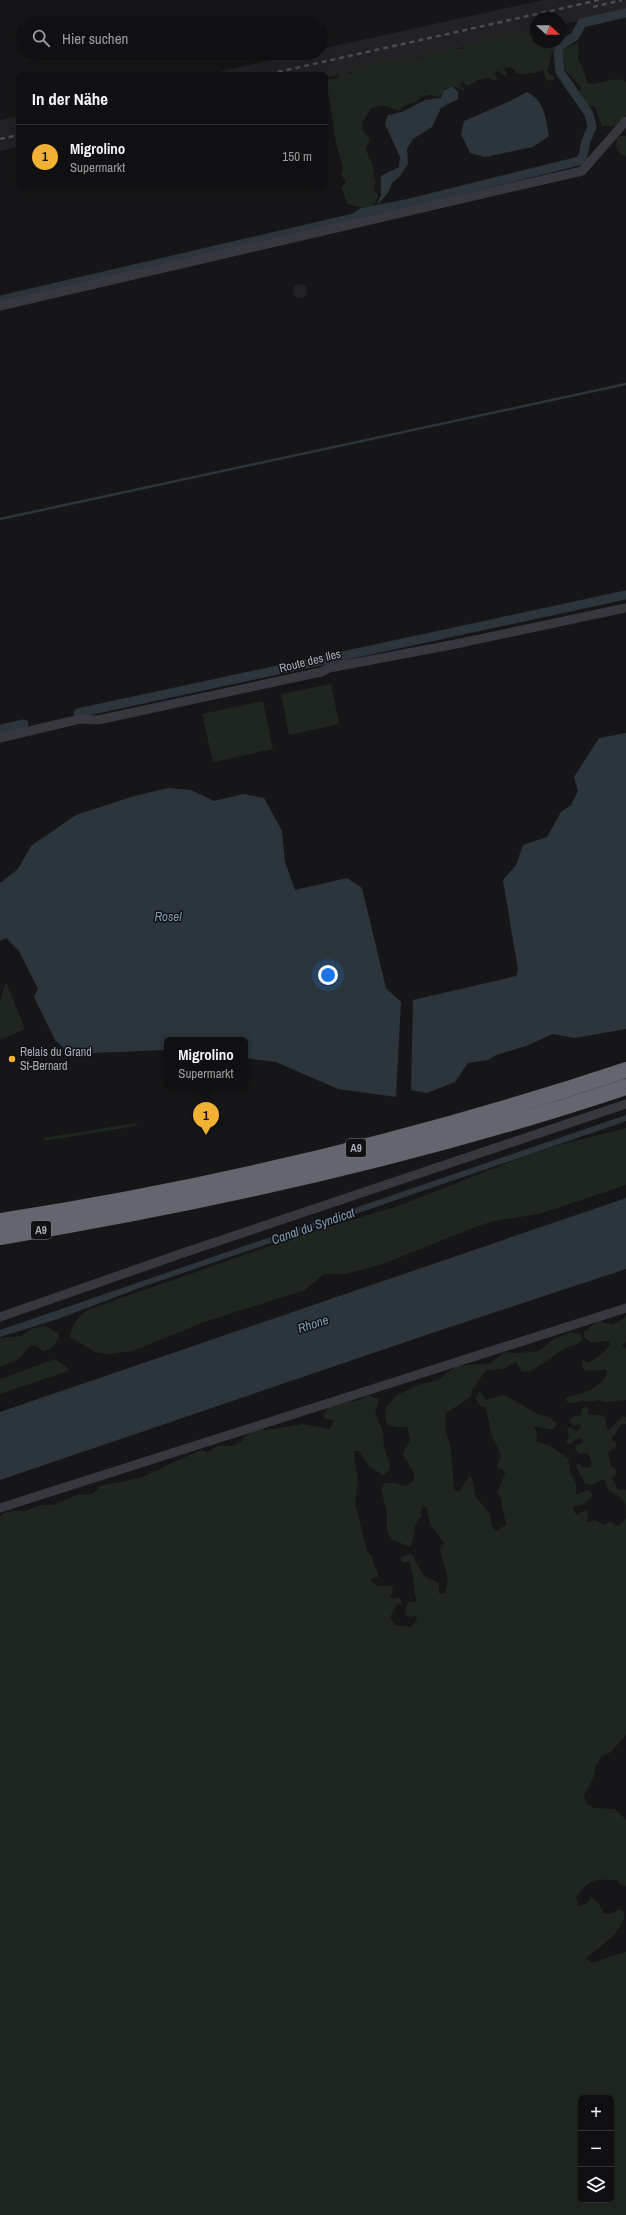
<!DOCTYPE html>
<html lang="de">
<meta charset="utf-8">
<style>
body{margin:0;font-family:"Archivo Narrow",sans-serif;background:#1e1e20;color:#f1f3f6}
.controls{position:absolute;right:12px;bottom:12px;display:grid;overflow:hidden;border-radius:6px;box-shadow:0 4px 16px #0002}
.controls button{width:36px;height:36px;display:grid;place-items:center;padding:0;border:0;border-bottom:1px solid #303032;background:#101012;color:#f1f3f6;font:20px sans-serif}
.compass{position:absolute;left:530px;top:12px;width:36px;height:36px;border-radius:50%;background:#101012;box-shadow:0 4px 16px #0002;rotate:111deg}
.you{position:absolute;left:328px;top:975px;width:14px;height:14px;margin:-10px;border:3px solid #fff;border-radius:50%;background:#1a73e8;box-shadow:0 0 0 6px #1a73e833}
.badge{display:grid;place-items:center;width:26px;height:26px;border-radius:50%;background:#f2b134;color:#111;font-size:13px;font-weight:700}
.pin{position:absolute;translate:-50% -33px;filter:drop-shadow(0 1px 2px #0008)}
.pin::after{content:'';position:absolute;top:21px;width:14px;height:12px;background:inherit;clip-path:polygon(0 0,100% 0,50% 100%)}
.popup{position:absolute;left:164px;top:1037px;width:84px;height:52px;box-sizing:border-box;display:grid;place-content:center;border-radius:6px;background:#101012;filter:drop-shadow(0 1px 3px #0005);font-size:13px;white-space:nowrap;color:#9c9d9f}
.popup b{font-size:15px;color:#f1f3f6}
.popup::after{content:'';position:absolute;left:50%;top:100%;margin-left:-8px;border:8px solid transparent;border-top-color:#101012}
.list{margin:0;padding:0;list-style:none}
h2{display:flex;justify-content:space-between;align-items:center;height:52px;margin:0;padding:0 16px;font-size:17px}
h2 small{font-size:13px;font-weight:400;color:#9c9d9f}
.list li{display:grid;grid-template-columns:26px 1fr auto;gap:12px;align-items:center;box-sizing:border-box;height:64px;padding:0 16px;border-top:1px solid #303032}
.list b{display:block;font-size:15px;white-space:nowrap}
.list p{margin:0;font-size:13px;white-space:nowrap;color:#9c9d9f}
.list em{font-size:13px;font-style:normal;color:#9c9d9f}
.icon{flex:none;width:22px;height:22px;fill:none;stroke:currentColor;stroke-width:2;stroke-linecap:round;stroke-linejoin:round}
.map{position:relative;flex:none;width:626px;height:2215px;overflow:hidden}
.search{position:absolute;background:#101012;box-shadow:0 4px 16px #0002;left:16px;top:16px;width:312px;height:44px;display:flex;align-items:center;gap:10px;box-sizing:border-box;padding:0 14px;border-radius:22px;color:#9c9d9f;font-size:15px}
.panel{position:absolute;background:#101012;box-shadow:0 4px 16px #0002;left:16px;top:72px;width:312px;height:116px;border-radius:6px}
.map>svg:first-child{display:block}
.built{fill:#222225}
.green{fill:#1e261f;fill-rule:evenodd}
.water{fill:#2c353c}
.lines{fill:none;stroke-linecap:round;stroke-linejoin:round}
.stream{stroke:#2c353c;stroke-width:2.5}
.canal{stroke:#2c353c;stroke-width:9}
.minor{stroke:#37383d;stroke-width:9}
.motorway{stroke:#63666e;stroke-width:16}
.rail{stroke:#4a4c52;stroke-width:2.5;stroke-dasharray:5 4;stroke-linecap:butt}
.poi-dot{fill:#f2b134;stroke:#111113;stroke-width:1.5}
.labels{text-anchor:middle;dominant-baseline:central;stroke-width:3;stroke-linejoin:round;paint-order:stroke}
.shield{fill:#111113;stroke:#7b7e86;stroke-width:1}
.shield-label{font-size:11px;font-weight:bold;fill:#a8adb8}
.street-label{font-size:12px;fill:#a8adb8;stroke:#111113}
.poi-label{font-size:12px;fill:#a8adb8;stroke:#111113;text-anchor:start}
.water-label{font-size:13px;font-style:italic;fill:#7f9bb3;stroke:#111113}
</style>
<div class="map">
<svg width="626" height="2215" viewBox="0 0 626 2215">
<rect width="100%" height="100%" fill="#161618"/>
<!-- built -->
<path class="built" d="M543,0h83v11l-66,14v-7h-24v13l-210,47v-4h-117l95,-21h17v-4z
M18,116v31l-18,4v-31z
M293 291a7 7 0 1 1 14 0a7 7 0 1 1-14 0Z"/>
<!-- green -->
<path class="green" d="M508,32l6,3 12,-3 10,2v8h24l-8,10 -5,20 8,5 -2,4 -7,-1 -3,-11 -8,4 -18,1 -3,-5 -5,-2 -5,2 3,4 -2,3 -6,-5 -4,1 2,9 -10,-3 -9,2 -10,6 -6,-5 -2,5 5,3 -1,2 -10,-5 -9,2 -5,9 -10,-2 -10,2 -4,5 -13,4 -3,5 -19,-6 -11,4 -8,15 2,9 6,5 -4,11c2,9 10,16 7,27l3,5 -2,9 5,6c-2,3 -7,11 -11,13l-21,-5 -5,-16 4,-7 -5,-6 2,-7 -7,-24 -7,-47c-2,-7 -5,-11 0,-18h7c5,-6 7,-8 14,-5l10,-7 11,-3 34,-4 8,-4 9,1 31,-9 10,1 5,-5 9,-1 15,-6 9,2z
M577,43l2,5 -1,12 5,8 4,15c12,4 26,-9 39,-1v33l-11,11h-13l-6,-17 -2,-3h-8l-8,-12 3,-7 -16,-17 -3,-15 2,-6z
M621,136h5v20l-6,-2 -4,-7 1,-8z
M331,684l8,40 -50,11 -8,-41z
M263,701l10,48 -60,13 -11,-48z
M6,982l19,47 -25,11v-39z
M136,1123l1,3 -93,15 -1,-3z
M626,1128v57l-87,29 -45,7 -19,6 -92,37 -38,10h-21l-19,16 -101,32 -72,29 -24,3 -13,-2 -25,-15c2,-13 7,-19 17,-27l217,-76 94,-28 122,-48 39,-13z
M626,1317v25l-4,4 4,2v52l-21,2 -6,-2 -12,2 -5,-2c-6,3 -11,6 -17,-1 14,-6 35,-9 42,-25l-1,-4 -19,1 -4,-2 -1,-9 7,3 15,-11 6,-7 -1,-4c-11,-1 -16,6 -25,-4v-5l14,-11 15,4z
M45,1326l13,7 1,4c-4,8 -7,13 -16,14l-8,-6 -5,1 -11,13 -19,8v-29l21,-2 10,-7z
M571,1332l10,2 1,6 -5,4 -13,5 -33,22 -9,1 -6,-10 -13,7 -17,1 -14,20 -1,7 -25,16 -1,15 6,21 3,41 5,2 10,-16 3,2 4,19 14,17 2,12 4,5 10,-6 -6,-29 -3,-4 8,-18 -2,-5h-5l-1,-3 4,-10 -10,-23 -5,-26 -5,-1 -6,-8 5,-7 6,9 16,-5 5,1 30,18 12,3 8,7 -4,6 -19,-4 3,8 -1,7 14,5 18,12 2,14 6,11v12l12,-5 4,3v4l-8,7 -11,3 3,8 10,-5 2,5 -1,7 8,-2 10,5 6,-4 3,4 5,1 7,-7v216l-15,17 -9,4 -6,9 -2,12 -10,18 2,8 8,5 21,1 11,11v66l-5,-1 -4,-5c-22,0 -28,-3 -41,18l3,8 9,-3 3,-7 8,8 5,10h7l8,-5 5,3c2,19 -26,36 -38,46l6,5 19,-7 15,-4v263h-626v-699l6,-4 22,-2 13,-5h12l24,-10 16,-1 7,-8 40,-8 56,-26 6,-2 5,2 11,-6h15l8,-4 5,-7 12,-6 9,1 36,-6 27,5 4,-9 -8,-1 -3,-3c7,-19 32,-10 45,-21l11,4 -4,15 8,17 1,17 6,16 -1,6 -5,6c-14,-11 -16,-7 -24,-25h-6l4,32 -3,20 12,48 5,5c0,9 6,13 6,21l-8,2c8,11 11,6 22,7l1,7 -3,3 2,3 8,-2 2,8 -5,-1 -7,13 5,8 16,2 6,-7 -1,-4 -9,1 -2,-6 3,-9h9c-4,-11 -3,-31 -8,-40h-7l-2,-4 11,-5 13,23 15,7v11l6,-1c7,-15 -3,-29 -5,-44l4,-6 -14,-19 -3,-16 -4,-2 -2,4v7c-9,5 -5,22 -11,30l-19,-8 -4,-9v-18l-6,-23 3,-6h11l11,3 8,-6v-6l-11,-20 7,-15 -3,-12c-8,0 -15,1 -21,-5l-1,-13 12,-14 23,-11 16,-3 21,-15 34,-3 13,-11 14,1 21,-2 15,-12zM581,2098h30v102h-30z
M55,1359l13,9v3l-68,23v-15z
M587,1406l2,9h12l4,3 2,11h3l12,-12h4v7l-6,1 -4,8 -4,4v3l5,3 -2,5 -4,1 -3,5 3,12 4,2 2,5 -5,5 6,12h8v15l-5,-8 -12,-6 -5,-12 -13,6 -6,-2 -9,-17 3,-2 5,4 6,-1 2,-4 -4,-10 -8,1 -5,-4 1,-5 7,-2v-4l-5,-1 -8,6h-4l3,-8 -2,-7 3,-2 7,4 4,-4 -2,-3 -6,2 -3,-5 2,-4 9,-2 1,-7z"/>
<!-- water -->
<path class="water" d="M452,86l6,6v7l-17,9 -9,19 -19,12 -6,10 1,15 -8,12 -8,7 -4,10 -12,13 5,-11v-19l18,-9 1,-10 -15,-33 3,-9 14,-3 23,-12 16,-2 2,-7z
M527,92c17,8 19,26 22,44l-16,11 -48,10 -15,-4 -9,-19 3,-13 48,-21z
M626,733v296l-51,9 -22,-4 -27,12 -30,9 -8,5 -20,3 -13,19 -28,11 -16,-3 2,-90 103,-24 2,-6 -15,-90 13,-15 7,-20 24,-8 14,-25 10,-7 7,-14 -4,-14 25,-39z
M168,788l23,2 23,11 29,-7 21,4 18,33 3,31 10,28 52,-12 15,10 24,100 15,14 -5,95 -58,-8 -62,-27 -31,-4v-18h-78v10l-97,4 -15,-14 -21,-43 4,-8 -19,-38 -13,-13 -6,3v-58l18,-14 13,-23 45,-31 55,-18z
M626,1115v6l-8,3 -473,162 -87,33 -58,18v-7z
M626,1198v71l-188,62 -438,149v-68z"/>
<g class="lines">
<!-- stream -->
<path class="stream" d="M0,519l626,-135"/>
<!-- canal -->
<path class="canal" d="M0,300l354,-82 7,-5 44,-9 174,-43 4,-5 3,-15 6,-14 -3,-13 -29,-42 -2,-20 2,-6 15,-10 7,-13 44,-10
M78,713l548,-118
M0,729l24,-5"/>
<!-- minor -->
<path class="minor" d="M0,306l582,-135 44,-50
M0,738l80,-19 18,1 223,-48 8,-4 122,-23 175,-37
M0,1317l183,-64 443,-149
M0,1508l626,-200"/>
<!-- motorway -->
<path class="motorway" d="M0,1221c212,-33 422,-83 626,-151
M0,1237c212,-35 422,-82 626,-150"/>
<!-- rail -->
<path class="rail" d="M593,7l29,-7
M269,74l330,-74
M0,139l18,-4"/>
</g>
<!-- markers -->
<circle class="poi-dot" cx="12" cy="1059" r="4"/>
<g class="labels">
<!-- shield labels -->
<g class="shield">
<rect x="346" y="1139" width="20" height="18" rx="3"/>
<rect x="31" y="1221" width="20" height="18" rx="3"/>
</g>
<g class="shield-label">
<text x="356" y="1148">A9</text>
<text x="41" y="1230">A9</text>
</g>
<!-- street labels -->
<g class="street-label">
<text transform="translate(310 661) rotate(-14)">Route des Iles</text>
</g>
<!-- poi labels -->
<g class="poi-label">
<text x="20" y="1052">Relais du Grand<tspan x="20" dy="14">St-Bernard</tspan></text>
</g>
<!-- water labels -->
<g class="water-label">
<text x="168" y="916">Rosel</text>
<text transform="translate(313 1226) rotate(-19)">Canal du Syndicat</text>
<text transform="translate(313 1324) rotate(-18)">Rhone</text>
</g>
</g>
</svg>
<div class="controls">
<button>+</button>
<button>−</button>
<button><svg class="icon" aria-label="layers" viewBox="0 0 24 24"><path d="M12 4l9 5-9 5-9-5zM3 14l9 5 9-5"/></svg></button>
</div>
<svg class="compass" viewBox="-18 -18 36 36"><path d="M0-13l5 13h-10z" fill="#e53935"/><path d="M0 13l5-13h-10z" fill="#9c9d9f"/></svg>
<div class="you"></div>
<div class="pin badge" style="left:206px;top:1135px">1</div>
<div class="popup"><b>Migrolino</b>Supermarkt</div>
<div class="search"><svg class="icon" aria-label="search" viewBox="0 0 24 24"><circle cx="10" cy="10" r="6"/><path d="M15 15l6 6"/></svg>Hier suchen</div>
<section class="panel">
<h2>In der Nähe<small></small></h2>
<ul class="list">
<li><span class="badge">1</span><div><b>Migrolino</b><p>Supermarkt</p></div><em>150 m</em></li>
</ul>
</section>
</div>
